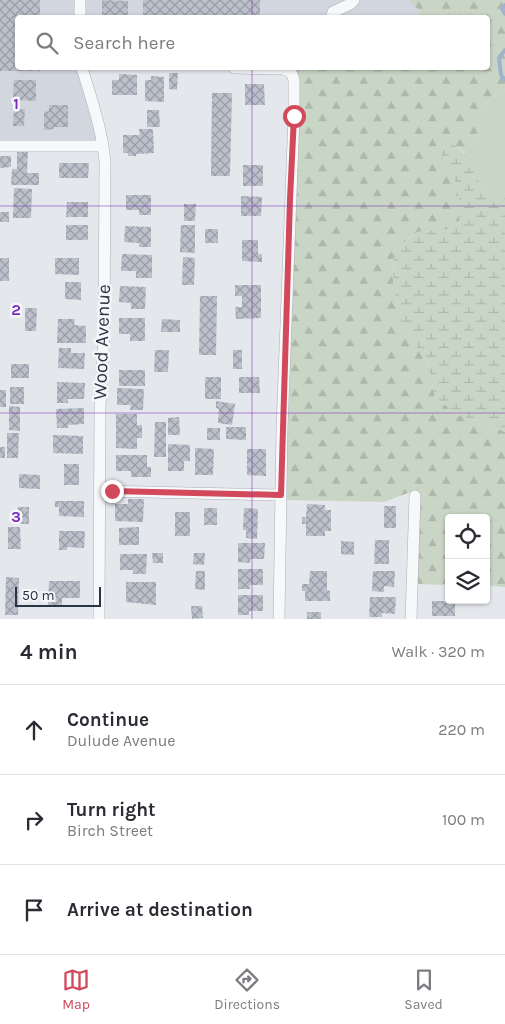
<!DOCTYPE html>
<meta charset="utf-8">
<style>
body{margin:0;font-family:Karla,sans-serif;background:#f7f7f7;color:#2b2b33}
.controls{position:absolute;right:15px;bottom:15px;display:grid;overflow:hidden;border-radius:5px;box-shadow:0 1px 4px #0004}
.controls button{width:45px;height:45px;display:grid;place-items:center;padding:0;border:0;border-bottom:1px solid #e1e1e2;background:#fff;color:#2b2b33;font:25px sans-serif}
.scale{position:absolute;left:15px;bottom:12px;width:86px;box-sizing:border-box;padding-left:5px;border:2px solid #2b3445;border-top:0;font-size:14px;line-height:18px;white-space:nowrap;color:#2b3445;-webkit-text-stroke:4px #f4f6f9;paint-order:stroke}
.stop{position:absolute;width:15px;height:15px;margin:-11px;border:4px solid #d1495b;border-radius:50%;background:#fff}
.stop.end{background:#d1495b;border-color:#fff;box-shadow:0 1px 5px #0008}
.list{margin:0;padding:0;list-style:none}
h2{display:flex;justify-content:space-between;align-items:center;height:65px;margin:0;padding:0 20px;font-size:21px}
h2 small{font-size:16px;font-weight:400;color:#7c7c81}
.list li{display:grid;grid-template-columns:32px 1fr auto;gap:15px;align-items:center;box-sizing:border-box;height:90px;padding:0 20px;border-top:1px solid #e1e1e2}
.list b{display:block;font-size:19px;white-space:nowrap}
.list p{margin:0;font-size:16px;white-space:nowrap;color:#7c7c81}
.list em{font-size:16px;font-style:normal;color:#7c7c81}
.icon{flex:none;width:28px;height:28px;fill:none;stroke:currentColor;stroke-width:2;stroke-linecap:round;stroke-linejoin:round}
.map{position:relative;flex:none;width:505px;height:619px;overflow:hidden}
.search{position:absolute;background:#fff;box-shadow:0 1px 4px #0004;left:15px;right:15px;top:15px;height:55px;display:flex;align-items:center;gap:12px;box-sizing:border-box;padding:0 18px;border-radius:5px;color:#7c7c81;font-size:19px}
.sheet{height:335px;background:#fff}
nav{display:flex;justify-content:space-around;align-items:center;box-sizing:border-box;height:70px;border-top:1px solid #e1e1e2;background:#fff;font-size:14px;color:#7c7c81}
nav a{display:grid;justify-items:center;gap:2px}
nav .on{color:#d1495b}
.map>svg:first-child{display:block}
.built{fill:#d2d6de}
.green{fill:#c9d6c5}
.forest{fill:url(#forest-firs)}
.wetland{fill:url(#wetland-marsh)}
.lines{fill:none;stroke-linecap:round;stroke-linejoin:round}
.stream{stroke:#9fb4cc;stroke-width:4}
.building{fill:url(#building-cross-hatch)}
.minor-casing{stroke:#a9aeb7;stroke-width:12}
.minor{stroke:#f7f8fa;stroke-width:11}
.route{stroke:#d1495b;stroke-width:6}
.grid{fill:none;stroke:#7b2cbf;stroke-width:1;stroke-opacity:0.55}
.labels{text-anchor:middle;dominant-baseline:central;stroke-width:5;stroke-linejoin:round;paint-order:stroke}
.street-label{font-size:19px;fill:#2b3445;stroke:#f4f6f9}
.grid-label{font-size:16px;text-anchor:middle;font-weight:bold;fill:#7b2cbf;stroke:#f4f6f9;stroke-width:5;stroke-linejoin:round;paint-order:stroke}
</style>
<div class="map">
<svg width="505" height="619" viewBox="0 0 505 619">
<defs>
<pattern id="forest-firs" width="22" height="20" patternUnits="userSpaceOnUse" patternTransform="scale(1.25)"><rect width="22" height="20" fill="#c9d6c5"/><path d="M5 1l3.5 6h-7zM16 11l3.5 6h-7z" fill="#adb8ab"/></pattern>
<pattern id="wetland-marsh" width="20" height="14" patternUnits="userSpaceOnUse" patternTransform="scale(1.25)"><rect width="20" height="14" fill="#c9d6c5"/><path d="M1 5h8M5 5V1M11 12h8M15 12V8" fill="none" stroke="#adb8ab"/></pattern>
<pattern id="building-cross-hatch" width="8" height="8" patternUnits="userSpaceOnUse" patternTransform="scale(1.25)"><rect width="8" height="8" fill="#bbc0ca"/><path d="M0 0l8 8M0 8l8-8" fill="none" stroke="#989da6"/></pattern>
</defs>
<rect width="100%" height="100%" fill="#e4e7ec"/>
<!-- built -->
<path class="built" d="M0,0h408l12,11v6l-402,1v50h66l18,74 -102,4z"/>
<!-- green -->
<path class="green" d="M505,88v110l-9,4 -14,-13 -18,-36c3,-4 8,-8 10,-12 5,-8 4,-15 6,-23 3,-14 14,-23 25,-30z"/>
<!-- forest -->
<path class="forest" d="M408,0h97v88c-11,7 -22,16 -25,30 -2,8 -1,15 -6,23 -2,4 -7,8 -10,12l-10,-9 -12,10 16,33 2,42 -43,3 -23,18 -1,36 11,40 24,38 7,33 23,18 28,8 19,9v155l-19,-2v-67h-37v67l-37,-1 4,-94 -32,12 -100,-2 10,-432h194v-50l-68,-1v-6z"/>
<!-- wetland -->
<path class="wetland" d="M454,144l14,14 14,31 14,13 9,-4v234l-19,-9 -28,-8 -23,-18 -7,-33 -24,-38 -11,-39 1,-37 23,-18 43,-4 -2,-41 -17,-32 4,-9z"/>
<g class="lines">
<!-- stream -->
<path class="stream" d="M505,5l-3,4 3,5
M505,50l-6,8 2,17 4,5"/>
</g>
<!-- building -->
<path class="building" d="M0,0h40v18h-22v50h22v3h-40z
M102,0l26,1v17h-26z
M143,0h117v18h-117z
M169,73h9l-1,17 -8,-1z
M119,74l18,1v20h-25v-15h7z
M151,76l13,1v25l-19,-1v-21h6z
M14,80h22v21l-23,-1z
M245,84h19l1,21h-20z
M212,93h20l-2,83h-19z
M49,105h19v22h-14v2l-10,1v-18l5,-1z
M14,109h11l-1,17h-11z
M147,110h12l1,17h-13z
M139,129h14l1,24 -18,1v2h-8v-3h-5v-18h17z
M17,149h11l-1,24h12v12h-28l1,-16h5z
M0,156h11v11l-11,1z
M59,163h30l-1,15h-29z
M243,165h20v21h-20z
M14,188l18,1 -1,29h-18z
M126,195h25v20h-12v-5h-13z
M241,196l21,1 -1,19h-20z
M67,202h21v15h-22z
M184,204h12l-1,17h-11z
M0,212h9v10h-9z
M66,225h22v15h-22z
M181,225h14v28l-15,-1z
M125,226l26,1v20h-12v-4l-15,-1z
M205,229h13v14h-13z
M242,240h16v14h4v8l-20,-1z
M122,254l30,1v23h-16v-7h-15z
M183,257l12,1 -1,27h-12z
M0,258h9v23h-9z
M55,258h24v17l-24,-1z
M65,282h16v18l-16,-1z
M235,285h26v33l-25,1 -1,-12h7v-11h-7z
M120,286l26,1 -1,22h-14v-6l-12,-1z
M200,296h17l-1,59h-17z
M25,308h12l-1,23h-11z
M119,318h26v23h-15v-7h-11z
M58,319h17l-1,6 12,1v17h-29z
M162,319l18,1v12h-19z
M59,348h12v5h14l-1,16 -26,-1z
M155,350h14l-1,22h-14z
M233,350h9v19h-9z
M11,364h18v14h-18z
M119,370h26v16h-26z
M205,377h16v22h-16z
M239,377h20l1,16h-21z
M57,382l28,1 -1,16h-16v4h-11z
M10,387h14v17h-14z
M117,388l27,1 -1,21h-13l1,-5h-14z
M0,390h6v17h-6z
M216,401l19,3 -3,21 -14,-2 1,-14 -3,-1z
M9,406l11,1v24l-11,-1z
M84,408v16l-16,1v3h-11l-1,-19z
M116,414h21v11h5v13h-5v11l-21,-1z
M179,417l1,18h-12v-17z
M155,422h11v35h-12z
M226,427h20v13l-20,-1z
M207,428h13v12h-13z
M7,433h12l-1,25h-11z
M53,435l30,1v18l-30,-1z
M168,444l22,1v16h-6v10h-16z
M0,447h5v11h-5z
M195,448l19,1 -1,26h-18z
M247,449h19v27l-19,-1z
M116,455h31v12h4v10h-20v-6h-15z
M64,464h15v21h-15z
M19,474l21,1v14l-21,-1z
M128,499h16l-1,23 -28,-1v-17h13z
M55,501h29v16l-25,-1v-9h-4z
M307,504l18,1v5h6v21h-6v5h-19v-12h-4v-7h4z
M384,506h12v22h-12z
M18,507h11v17h-11z
M204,508h13v17h-13z
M244,508l14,1 -1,30 -11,-1v-8h-3z
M175,512h15v24h-15z
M8,527h12l1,22h-13z
M139,527v18h-20v-17z
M59,531h26l-1,17 -17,-1v3h-8z
M375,540h14v24h-15z
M341,541l13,1v13l-13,-1z
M238,543h27l-1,16h-14v4l-12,-1z
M152,553h11v10h-10z
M194,553h11l-1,12 -11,-1z
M120,554h27l-1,20h-13v-4h-13z
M238,569h25v16h-13v4h-12z
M196,571h9v19l-10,-1z
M310,571h17v19l3,1v10h-25v-10h-3v-7h7z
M373,571h22l-1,16 -10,-1v6l-12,-1z
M6,577l13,1 -1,37h-13z
M49,581h31v17h-18v9l-14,-1z
M126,582h30v23l-30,-3z
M238,595h25v16h-14v4h-11z
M370,597h26l-1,17 -13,-1v4h-13z
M432,601h23v15h-23z
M191,606h11l1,12 -11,1z
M307,612h14v7h-14z"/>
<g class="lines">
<!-- minor casing -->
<g class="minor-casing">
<path id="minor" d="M80,18v-18
M331,18l2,-6 17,-8 4,-4
M82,68c9,30 20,61 23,94l-1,177 -4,67 -1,213
M234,68l49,1 8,3
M0,146h103
M100,491l181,4
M279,619l3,-191 12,-312v-36l-3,-8
M411,619l4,-123"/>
</g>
<!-- minor -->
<use href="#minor" class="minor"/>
</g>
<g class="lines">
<!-- route -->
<path class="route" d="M112,491l169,4 9,-296 4,-83"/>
</g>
<!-- grid -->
<path class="grid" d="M252,0v18M252,68v551M0,206h505M0,413h505"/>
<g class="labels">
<!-- street labels -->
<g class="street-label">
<text transform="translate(102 342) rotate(-88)">Wood Avenue</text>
</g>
</g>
<g class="grid-label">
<text x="16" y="109">1</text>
<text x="16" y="315">2</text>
<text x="16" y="522">3</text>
</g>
</svg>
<div class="controls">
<button><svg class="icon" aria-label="locate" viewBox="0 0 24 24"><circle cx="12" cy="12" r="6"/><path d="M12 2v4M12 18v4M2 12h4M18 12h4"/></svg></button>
<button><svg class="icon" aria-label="layers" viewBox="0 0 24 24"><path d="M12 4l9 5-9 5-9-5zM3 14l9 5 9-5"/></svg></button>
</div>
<div class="scale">50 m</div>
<div class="stop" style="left:294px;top:116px"></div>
<div class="stop end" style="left:112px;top:491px"></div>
<div class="search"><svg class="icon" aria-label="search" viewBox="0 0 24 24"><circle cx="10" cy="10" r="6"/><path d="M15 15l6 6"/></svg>Search here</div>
</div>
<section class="sheet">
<h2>4 min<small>Walk · 320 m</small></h2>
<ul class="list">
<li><svg class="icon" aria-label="ahead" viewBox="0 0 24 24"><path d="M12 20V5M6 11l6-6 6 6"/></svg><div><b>Continue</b><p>Dulude Avenue</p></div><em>220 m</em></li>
<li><svg class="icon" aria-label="right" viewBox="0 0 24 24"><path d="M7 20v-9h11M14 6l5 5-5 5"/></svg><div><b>Turn right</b><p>Birch Street</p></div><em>100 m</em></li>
<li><svg class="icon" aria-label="arrive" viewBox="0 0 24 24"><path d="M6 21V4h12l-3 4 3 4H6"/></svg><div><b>Arrive at destination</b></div></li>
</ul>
</section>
<nav>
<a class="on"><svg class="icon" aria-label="map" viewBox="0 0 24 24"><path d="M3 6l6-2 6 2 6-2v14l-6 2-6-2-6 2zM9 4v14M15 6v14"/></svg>Map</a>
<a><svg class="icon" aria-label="directions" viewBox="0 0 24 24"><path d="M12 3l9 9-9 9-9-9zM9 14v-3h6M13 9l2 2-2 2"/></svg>Directions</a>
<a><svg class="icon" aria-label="saved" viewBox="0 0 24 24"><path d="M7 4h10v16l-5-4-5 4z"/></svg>Saved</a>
</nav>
